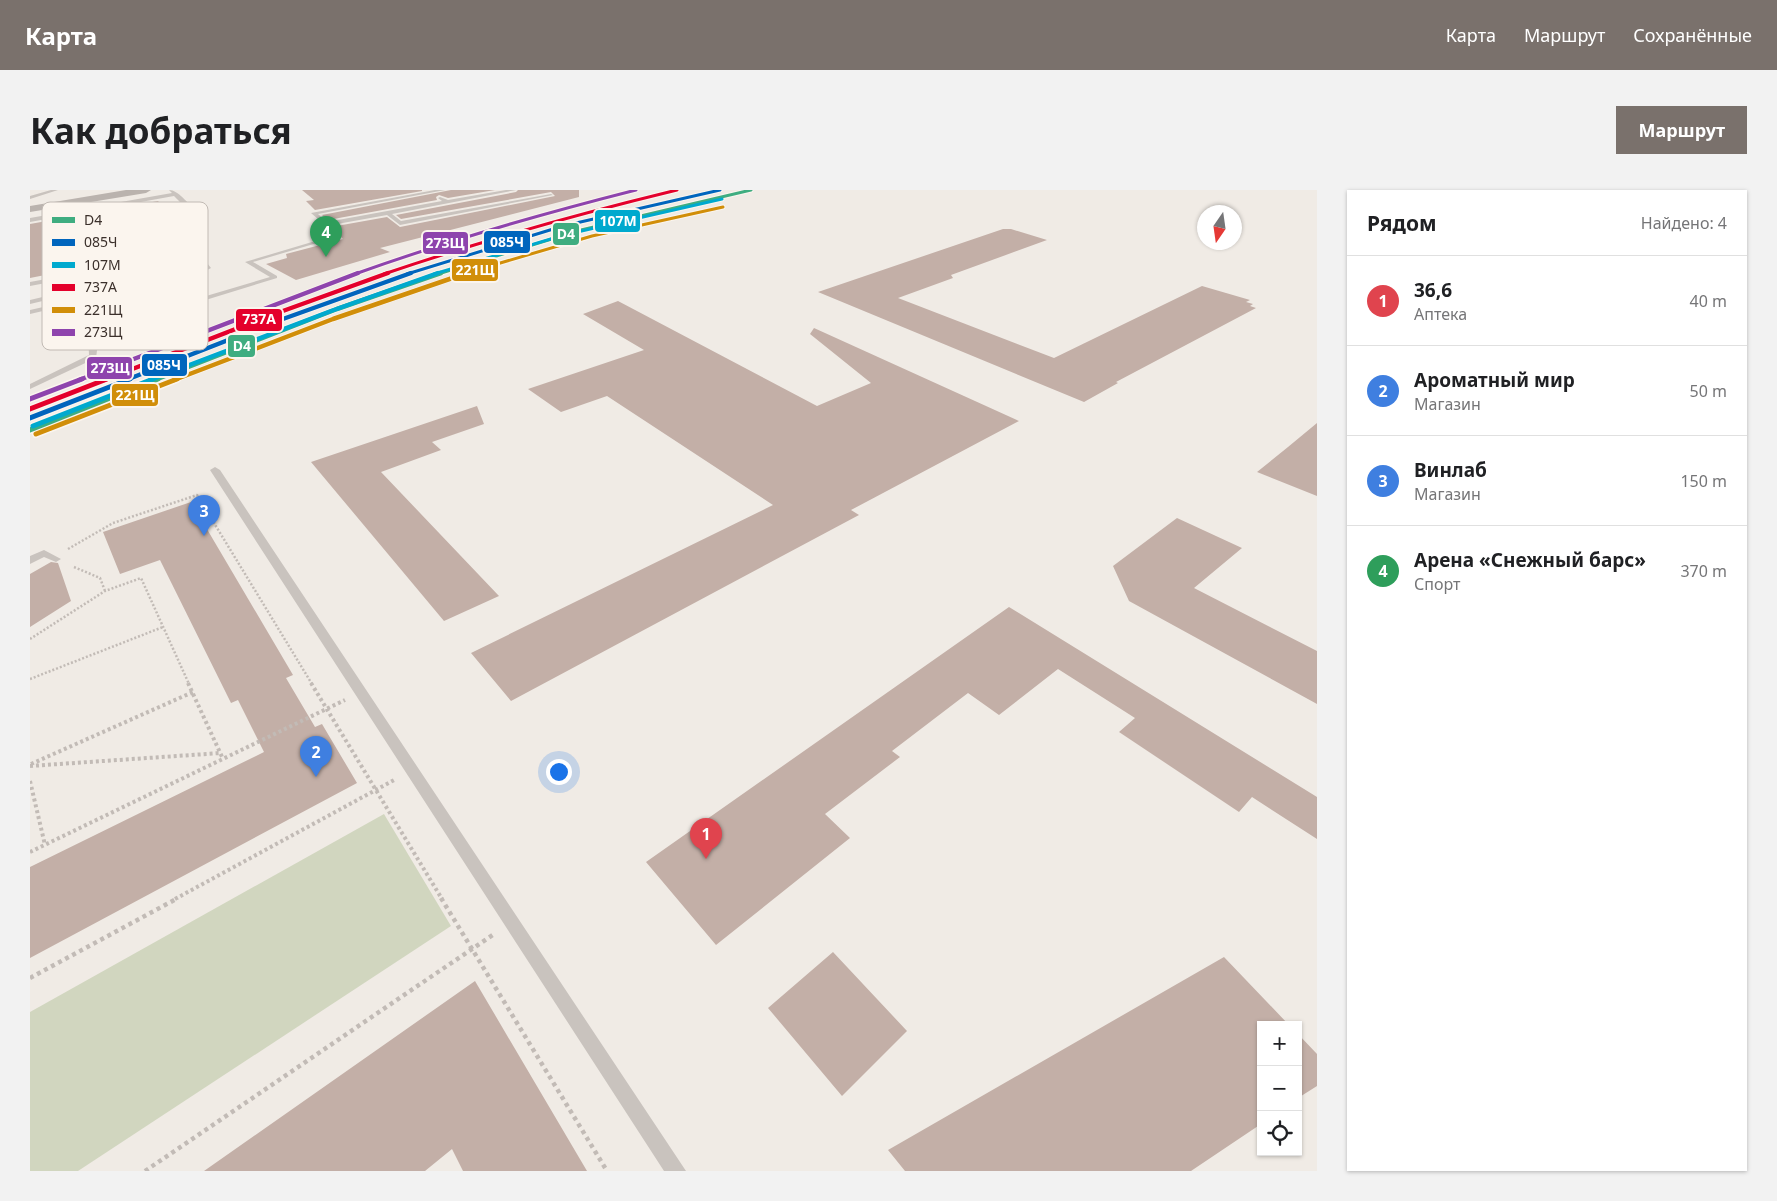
<!DOCTYPE html>
<html lang="ru">
<meta charset="utf-8">
<style>
body{margin:0;font-family:"Noto Sans",sans-serif;background:#f2f2f2;color:#202124}
.controls{position:absolute;right:15px;bottom:15px;display:grid;overflow:hidden;border-radius:0px;box-shadow:0 1px 4px #0004}
.controls button{width:45px;height:45px;display:grid;place-items:center;padding:0;border:0;border-bottom:1px solid #e0e0e0;background:#fff;color:#202124;font:25px sans-serif}
.compass{position:absolute;left:1167px;top:15px;width:45px;height:45px;border-radius:50%;background:#fff;box-shadow:0 1px 4px #0004;rotate:193deg}
.you{position:absolute;left:528px;top:581px;width:18px;height:18px;margin:-12px;border:4px solid #fff;border-radius:50%;background:#1a73e8;box-shadow:0 0 0 8px #1a73e833}
.badge{display:grid;place-items:center;width:32px;height:32px;border-radius:50%;background:#7a716c;color:#fff;font-size:16px;font-weight:700}
.pin{position:absolute;translate:-50% -41px;filter:drop-shadow(0 1px 2px #0008)}
.pin::after{content:'';position:absolute;top:26px;width:18px;height:15px;background:inherit;clip-path:polygon(0 0,100% 0,50% 100%)}
.list{margin:0;padding:0;list-style:none}
h2{display:flex;justify-content:space-between;align-items:center;height:65px;margin:0;padding:0 20px;font-size:21px}
h2 small{font-size:16px;font-weight:400;color:#757577}
.list li{display:grid;grid-template-columns:32px 1fr auto;gap:15px;align-items:center;box-sizing:border-box;height:90px;padding:0 20px;border-top:1px solid #e0e0e0}
.list b{display:block;font-size:19px;white-space:nowrap}
.list p{margin:0;font-size:16px;white-space:nowrap;color:#757577}
.list em{font-size:16px;font-style:normal;color:#757577}
.icon{flex:none;width:28px;height:28px;fill:none;stroke:currentColor;stroke-width:2;stroke-linecap:round;stroke-linejoin:round}
.map{position:relative;flex:none;width:1287px;height:981px;overflow:hidden;border-radius:0px}
header{display:flex;align-items:center;gap:30px;box-sizing:border-box;height:70px;padding:0 25px;background:#7a716c;color:#fff}
header strong{font-size:24px}
nav{display:flex;gap:28px;margin-inline-start:auto;font-size:18px}
.intro{display:flex;align-items:center;justify-content:space-between;box-sizing:border-box;height:120px;padding:0 30px}
h1{margin:0;font-size:35px}
.button{padding:12px 22px;border-radius:0px;background:#7a716c;color:#fff;font-size:18px;font-weight:700}
main{display:flex;gap:30px;padding:0 30px}
aside{flex:1;background:#fff;border-radius:0px;box-shadow:0 1px 4px #0004}
.map>svg:first-child{display:block}
.green{fill:#d1d6bf}
.building{fill:#c3afa7}
.lines{fill:none;stroke-linecap:round;stroke-linejoin:round}
.path-far2{stroke:#c2bbb6;stroke-width:2.5;stroke-dasharray:2 2;stroke-linecap:butt}
.path-far1{stroke:#c2bbb6;stroke-width:4;stroke-dasharray:3 3;stroke-linecap:butt}
.path{stroke:#c2bbb6;stroke-width:4.5;stroke-dasharray:4 4;stroke-linecap:butt}
.lane{fill:#c9c3be;fill-rule:evenodd}
.secondary{fill:#bab3ae;fill-rule:evenodd}
.rail-1-far2-casing{stroke:#fbf5ee;stroke-width:5}
.rail-1-far1-casing{stroke:#fbf5ee;stroke-width:6}
.rail-1-casing{stroke:#fbf5ee;stroke-width:8}
.rail-2-far2-casing{stroke:#fbf5ee;stroke-width:5}
.rail-2-far1-casing{stroke:#fbf5ee;stroke-width:6}
.rail-2-casing{stroke:#fbf5ee;stroke-width:8}
.rail-3-far2-casing{stroke:#fbf5ee;stroke-width:5}
.rail-3-far1-casing{stroke:#fbf5ee;stroke-width:6}
.rail-3-casing{stroke:#fbf5ee;stroke-width:8}
.rail-4-far2-casing{stroke:#fbf5ee;stroke-width:5}
.rail-4-far1-casing{stroke:#fbf5ee;stroke-width:6}
.rail-4-casing{stroke:#fbf5ee;stroke-width:8}
.rail-5-far2-casing{stroke:#fbf5ee;stroke-width:5}
.rail-5-far1-casing{stroke:#fbf5ee;stroke-width:6}
.rail-5-casing{stroke:#fbf5ee;stroke-width:8}
.rail-6-far2-casing{stroke:#fbf5ee;stroke-width:5}
.rail-6-far1-casing{stroke:#fbf5ee;stroke-width:6}
.rail-6-casing{stroke:#fbf5ee;stroke-width:8}
.rail-1-far2{stroke:#3fad80;stroke-width:3}
.rail-1-far1{stroke:#3fad80;stroke-width:4.5}
.rail-1{stroke:#3fad80;stroke-width:5}
.rail-2-far2{stroke:#0065bd;stroke-width:3}
.rail-2-far1{stroke:#0065bd;stroke-width:4.5}
.rail-2{stroke:#0065bd;stroke-width:5}
.rail-3-far2{stroke:#00a9ce;stroke-width:3}
.rail-3-far1{stroke:#00a9ce;stroke-width:4.5}
.rail-3{stroke:#00a9ce;stroke-width:5}
.rail-4-far2{stroke:#e4002b;stroke-width:3}
.rail-4-far1{stroke:#e4002b;stroke-width:4.5}
.rail-4{stroke:#e4002b;stroke-width:5}
.rail-5-far2{stroke:#d18e09;stroke-width:3}
.rail-5-far1{stroke:#d18e09;stroke-width:4.5}
.rail-5{stroke:#d18e09;stroke-width:5}
.rail-6-far2{stroke:#8e44ad;stroke-width:3}
.rail-6-far1{stroke:#8e44ad;stroke-width:4.5}
.rail-6{stroke:#8e44ad;stroke-width:5}
.key{fill:#fbf5ee;stroke:#c1bab4;stroke-width:1}
.key-label{font-size:14px;fill:#3b302b}
.line-badge{stroke:#fbf5ee;stroke-width:2}
.badge-label{font-size:14px;text-anchor:middle;font-weight:bold;fill:#fff}
</style>
<header>
<strong>Карта</strong>
<nav><a>Карта</a><a>Маршрут</a><a>Сохранённые</a></nav>
</header>
<div class="intro"><h1>Как добраться</h1><a class="button">Маршрут</a></div>
<main>
<div class="map">
<svg width="1287" height="981" viewBox="0 0 1287 981">
<rect width="100%" height="100%" fill="#f0ebe5"/>
<!-- green -->
<path class="green" d="M354,624l67,112 -373,245h-48v-159z"/>
<!-- building -->
<path class="building" d="M272,0h120v1l-107,19 -9,-9 8,-1z
M421,0h44l-47,8 -9,-3 -3,2 1,3 -109,20 -6,-5z
M488,0h61v7l-199,51 10,4 -94,28 -30,-16 21,-6 -1,-4 57,-15 -12,-12 56,-10 13,10 155,-31 -4,-4 -150,27 -5,-4 120,-23z
M128,11l16,19 -4,34 -44,5 -96,19v-54z
M973,39h8l36,11 -96,35 2,3 -55,20 156,60 148,-72 48,14 -4,2 7,2 -3,2 6,2 -140,74 2,1 -34,19 -266,-110z
M588,111l199,105 54,-23 -61,-49 4,-6 205,93 -168,89 8,5 -348,186 -40,-48 302,-148 -166,-109 -46,16 -33,-23 116,-39 -61,-36z
M447,216l7,18 -52,18 9,8 -60,22 118,124 -55,25 -133,-159z
M1287,233v73l-60,-24 31,-25z
M161,312l102,173 -7,3 13,22 16,27 7,-3 35,59 -327,175v-91l234,-115 -26,-52 -7,3 -71,-143 -40,14 -17,-42z
M1147,328l65,30 -48,40 123,63v53l-188,-103 -16,-35z
M21,372l7,1 13,38 -41,26v-53z
M979,417l308,190v42l-65,-42 -13,15 -120,-80 16,-14 -77,-49 -59,46 -31,-22 -76,58 8,6 -75,57 25,24 -134,107 -70,-83z
M803,762l74,79 -65,65 -74,-88z
M1194,767l65,68h-28v99l-70,47h-286l-17,-21z
M445,791l112,190h-124l-11,-22 -27,22h-221z
M1268,844l19,20v32l-19,12z"/>
<g class="lines">
<!-- path-far2 -->
<path class="path-far2" d="M38,359l45,-26 84,-28 115,189
M44,377l26,11 5,13
M0,449l75,-48 36,-13 48,106
M0,489l133,-52"/>
<!-- path-far1 -->
<path class="path-far1" d="M158,493l35,76
M281,493l131,216
M1,574l162,-72
M0,576l191,-13
M0,591l15,64
M0,662l315,-152
M145,709l221,-120"/>
<!-- path -->
<path class="path" d="M411,708l166,273
M0,788l148,-80
M115,981l349,-237"/>
<!-- lane -->
<path class="lane" d="M21,0h7l-28,9v-3z
M139,0c9,0 19,13 26,21l-5,42 8,-2 2,3 -170,32v-4l156,-29 3,-42 -15,-15 -144,26v-4l142,-25z
M405,0h10l-127,24 9,8 115,-21 -4,-3 2,-1 8,3 58,-10h10l-124,24 9,7 150,-27 2,1 -153,30 -13,-10 -61,11 -15,-13z
M282,52l5,1 -64,19 24,14v2l-182,56 3,9 -2,15 -66,31v-5l59,-29 -1,-24 182,-54 -25,-15z
M156,73h21l4,5 -13,7 -168,39v-4l164,-37 11,-6h-19l-156,37v-4z
M185,277l5,3 466,701h-22l-454,-701z
M14,360l17,9 -5,3 -12,-5 -14,7v-8z"/>
<!-- secondary -->
<path class="secondary" d="M96,0h25l-5,3 -116,19v-6z"/>
<!-- rail-1-far2 casing -->
<g class="rail-1-far2-casing">
<path id="rail-1-far2" d="M408,84l143,-44 170,-40"/>
</g>
<!-- rail-1-far1 casing -->
<g class="rail-1-far1-casing">
<path id="rail-1-far1" d="M125,190l182,-71 104,-36"/>
</g>
<!-- rail-1 casing -->
<g class="rail-1-casing">
<path id="rail-1" d="M0,240l128,-51"/>
</g>
<!-- rail-2-far2 casing -->
<g class="rail-2-far2-casing">
<path id="rail-2-far2" d="M377,84l156,-48 157,-36"/>
</g>
<!-- rail-2-far1 casing -->
<g class="rail-2-far1-casing">
<path id="rail-2-far1" d="M96,190l143,-56 142,-51"/>
</g>
<!-- rail-2 casing -->
<g class="rail-2-casing">
<path id="rail-2" d="M0,228l100,-39"/>
</g>
<!-- rail-3-far2 casing -->
<g class="rail-3-far2-casing">
<path id="rail-3-far2" d="M404,84l130,-39 158,-36"/>
</g>
<!-- rail-3-far1 casing -->
<g class="rail-3-far1-casing">
<path id="rail-3-far1" d="M120,190l181,-69 107,-38"/>
</g>
<!-- rail-3 casing -->
<g class="rail-3-casing">
<path id="rail-3" d="M3,236l120,-47"/>
</g>
<!-- rail-4-far2 casing -->
<g class="rail-4-far2-casing">
<path id="rail-4-far2" d="M354,84c97,-33 194,-60 293,-84"/>
</g>
<!-- rail-4-far1 casing -->
<g class="rail-4-far1-casing">
<path id="rail-4-far1" d="M74,190l165,-64 119,-43"/>
</g>
<!-- rail-4 casing -->
<g class="rail-4-casing">
<path id="rail-4" d="M0,219l77,-30"/>
</g>
<!-- rail-5-far2 casing -->
<g class="rail-5-far2-casing">
<path id="rail-5-far2" d="M433,84l129,-38 131,-29"/>
</g>
<!-- rail-5-far1 casing -->
<g class="rail-5-far1-casing">
<path id="rail-5-far1" d="M144,190l159,-61 134,-46"/>
</g>
<!-- rail-5 casing -->
<g class="rail-5-casing">
<path id="rail-5" d="M6,244l141,-55"/>
</g>
<!-- rail-6-far2 casing -->
<g class="rail-6-far2-casing">
<path id="rail-6-far2" d="M325,84c92,-33 186,-60 281,-84"/>
</g>
<!-- rail-6-far1 casing -->
<g class="rail-6-far1-casing">
<path id="rail-6-far1" d="M49,190l279,-107"/>
</g>
<!-- rail-6 casing -->
<g class="rail-6-casing">
<path id="rail-6" d="M0,209l52,-20"/>
</g>
<!-- rail-1-far2 -->
<use href="#rail-1-far2" class="rail-1-far2"/>
<!-- rail-1-far1 -->
<use href="#rail-1-far1" class="rail-1-far1"/>
<!-- rail-1 -->
<use href="#rail-1" class="rail-1"/>
<!-- rail-2-far2 -->
<use href="#rail-2-far2" class="rail-2-far2"/>
<!-- rail-2-far1 -->
<use href="#rail-2-far1" class="rail-2-far1"/>
<!-- rail-2 -->
<use href="#rail-2" class="rail-2"/>
<!-- rail-3-far2 -->
<use href="#rail-3-far2" class="rail-3-far2"/>
<!-- rail-3-far1 -->
<use href="#rail-3-far1" class="rail-3-far1"/>
<!-- rail-3 -->
<use href="#rail-3" class="rail-3"/>
<!-- rail-4-far2 -->
<use href="#rail-4-far2" class="rail-4-far2"/>
<!-- rail-4-far1 -->
<use href="#rail-4-far1" class="rail-4-far1"/>
<!-- rail-4 -->
<use href="#rail-4" class="rail-4"/>
<!-- rail-5-far2 -->
<use href="#rail-5-far2" class="rail-5-far2"/>
<!-- rail-5-far1 -->
<use href="#rail-5-far1" class="rail-5-far1"/>
<!-- rail-5 -->
<use href="#rail-5" class="rail-5"/>
<!-- rail-6-far2 -->
<use href="#rail-6-far2" class="rail-6-far2"/>
<!-- rail-6-far1 -->
<use href="#rail-6-far1" class="rail-6-far1"/>
<!-- rail-6 -->
<use href="#rail-6" class="rail-6"/>
</g>
<!-- legend -->
<rect x="12" y="12" width="166" height="148" rx="8" class="key"/>
<rect x="22" y="27" width="23" height="6" fill="#3fad80"/>
<rect x="22" y="49" width="23" height="7" fill="#0065bd"/>
<rect x="22" y="72" width="23" height="6" fill="#00a9ce"/>
<rect x="22" y="94" width="23" height="7" fill="#e4002b"/>
<rect x="22" y="117" width="23" height="6" fill="#d18e09"/>
<rect x="22" y="139" width="23" height="7" fill="#8e44ad"/>
<g class="key-label">
<text x="54" y="35">D4</text>
<text x="54" y="57">085Ч</text>
<text x="54" y="80">107М</text>
<text x="54" y="102">737А</text>
<text x="54" y="125">221Щ</text>
<text x="54" y="147">273Щ</text>
</g>
<g class="line-badge">
<rect x="564" y="19" width="47" height="24" rx="5" fill="#00a9ce"/>
<rect x="522" y="32" width="28" height="24" rx="5" fill="#3fad80"/>
<rect x="453" y="40" width="48" height="24" rx="5" fill="#0065bd"/>
<rect x="392" y="41" width="47" height="24" rx="5" fill="#8e44ad"/>
<rect x="421" y="68" width="48" height="24" rx="5" fill="#d18e09"/>
<rect x="205" y="118" width="48" height="24" rx="5" fill="#e4002b"/>
<rect x="197" y="144" width="29" height="24" rx="5" fill="#3fad80"/>
<rect x="111" y="163" width="47" height="24" rx="5" fill="#0065bd"/>
<rect x="56" y="166" width="47" height="24" rx="5" fill="#8e44ad"/>
<rect x="81" y="193" width="48" height="24" rx="5" fill="#d18e09"/>
</g>
<g class="badge-label">
<text x="588" y="36">107М</text>
<text x="536" y="49">D4</text>
<text x="477" y="57">085Ч</text>
<text x="415" y="58">273Щ</text>
<text x="445" y="85">221Щ</text>
<text x="229" y="134">737А</text>
<text x="212" y="161">D4</text>
<text x="134" y="180">085Ч</text>
<text x="80" y="183">273Щ</text>
<text x="105" y="210">221Щ</text>
</g>
</svg>
<div class="controls">
<button>+</button>
<button>−</button>
<button><svg class="icon" aria-label="locate" viewBox="0 0 24 24"><circle cx="12" cy="12" r="6"/><path d="M12 2v4M12 18v4M2 12h4M18 12h4"/></svg></button>
</div>
<svg class="compass" viewBox="-18 -18 36 36"><path d="M0-13l5 13h-10z" fill="#e53935"/><path d="M0 13l5-13h-10z" fill="#757577"/></svg>
<div class="you"></div>
<div class="pin badge" style="left:676px;top:669px;background:#e0444e">1</div>
<div class="pin badge" style="left:286px;top:587px;background:#3f7fe0">2</div>
<div class="pin badge" style="left:174px;top:346px;background:#3f7fe0">3</div>
<div class="pin badge" style="left:296px;top:67px;background:#2e9e5b">4</div>
</div>
<aside>
<h2>Рядом<small>Найдено: 4</small></h2>
<ul class="list">
<li><span class="badge" style="background:#e0444e">1</span><div><b>36,6</b><p>Аптека</p></div><em>40 m</em></li>
<li><span class="badge" style="background:#3f7fe0">2</span><div><b>Ароматный мир</b><p>Магазин</p></div><em>50 m</em></li>
<li><span class="badge" style="background:#3f7fe0">3</span><div><b>Винлаб</b><p>Магазин</p></div><em>150 m</em></li>
<li><span class="badge" style="background:#2e9e5b">4</span><div><b>Арена «Снежный барс»</b><p>Спорт</p></div><em>370 m</em></li>
</ul>
</aside>
</main>
